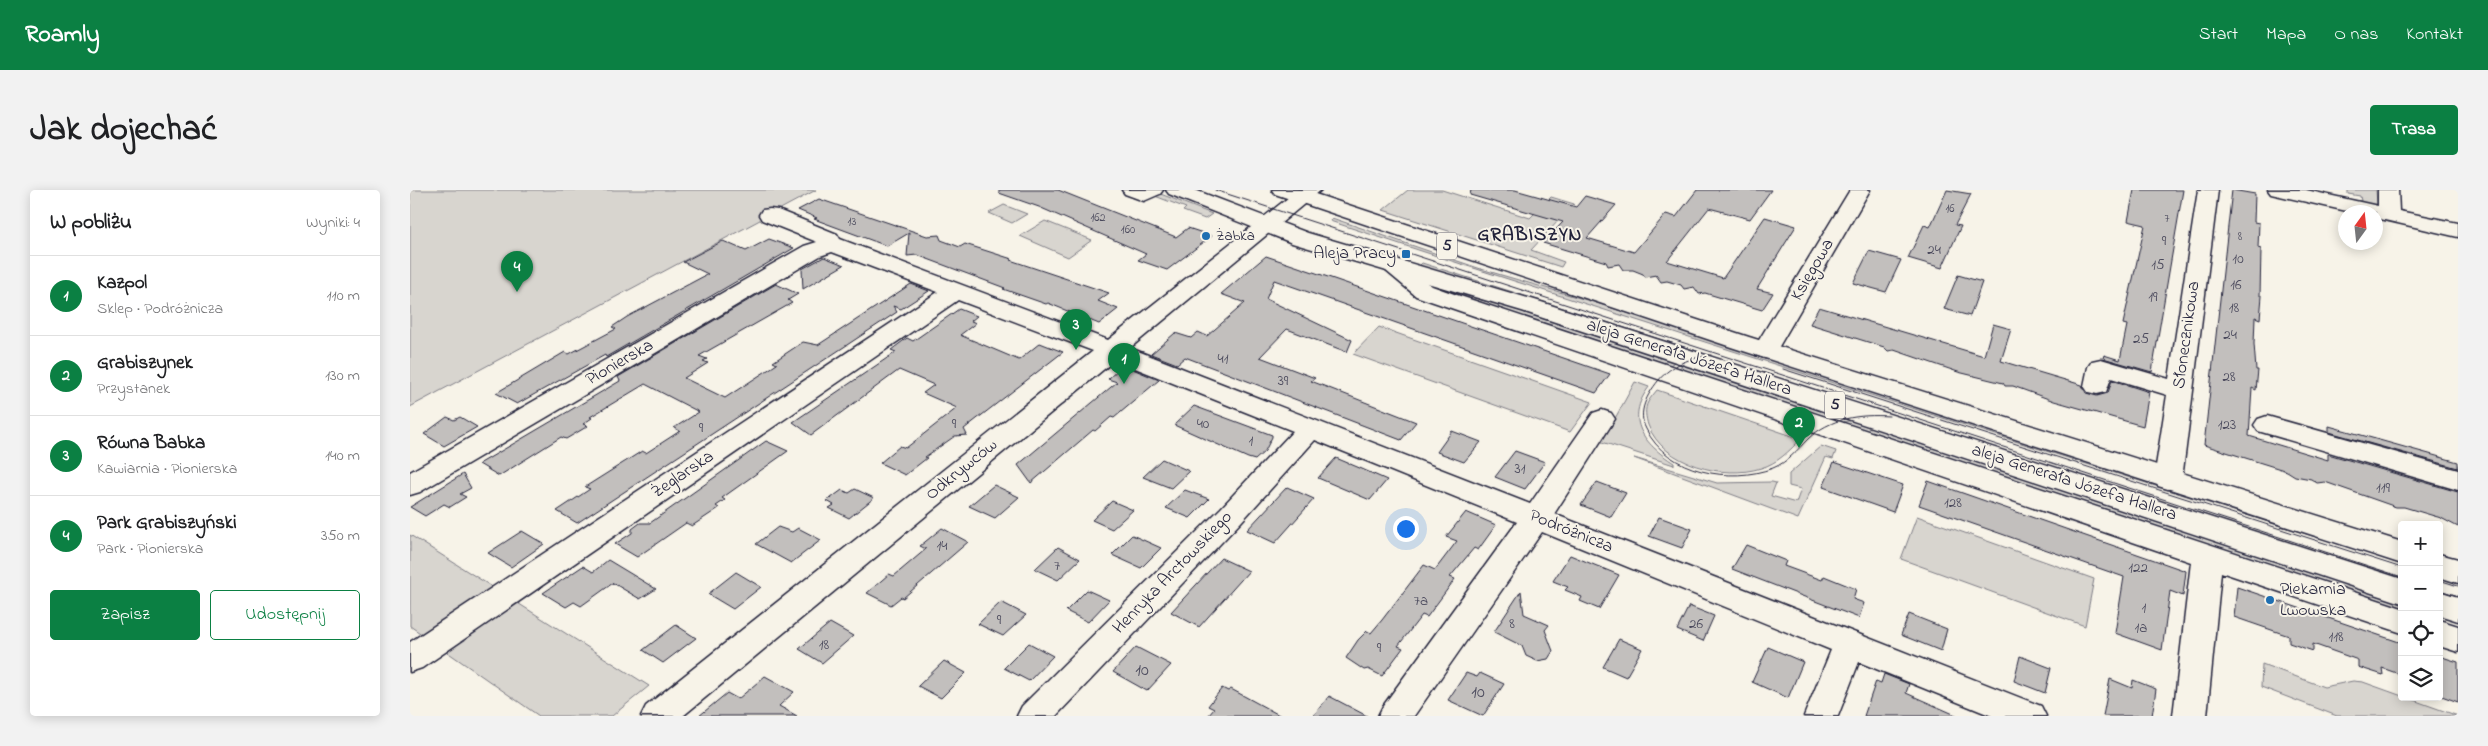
<!DOCTYPE html>
<html lang="pl">
<meta charset="utf-8">
<style>
body{margin:0;font-family:"Indie Flower",sans-serif;background:#f2f2f2;color:#202124}
.controls{position:absolute;right:15px;bottom:15px;display:grid;overflow:hidden;border-radius:5px;box-shadow:0 2px 12px #0003}
.controls button{width:45px;height:45px;display:grid;place-items:center;padding:0;border:0;border-bottom:1px solid #e0e0e0;background:#fff;color:#202124;font:25px sans-serif}
.compass{position:absolute;left:1928px;top:15px;width:45px;height:45px;border-radius:50%;background:#fff;box-shadow:0 2px 12px #0003;rotate:15deg}
.you{position:absolute;left:995px;top:338px;width:18px;height:18px;margin:-12px;border:4px solid #fff;border-radius:50%;background:#1a73e8;box-shadow:0 0 0 8px #1a73e833}
.badge{display:grid;place-items:center;width:32px;height:32px;border-radius:50%;background:#0b8043;color:#fff;font-size:16px;font-weight:700}
.pin{position:absolute;translate:-50% -41px;filter:drop-shadow(0 1px 2px #0008)}
.pin::after{content:'';position:absolute;top:26px;width:18px;height:15px;background:inherit;clip-path:polygon(0 0,100% 0,50% 100%)}
.list{margin:0;padding:0;list-style:none}
h2{display:flex;justify-content:space-between;align-items:center;height:65px;margin:0;padding:0 20px;font-size:21px}
h2 small{font-size:16px;font-weight:400;color:#757577}
.list li{display:grid;grid-template-columns:32px 1fr auto;gap:15px;align-items:center;box-sizing:border-box;height:80px;padding:0 20px;border-top:1px solid #e0e0e0}
.list b{display:block;font-size:19px;white-space:nowrap}
.list p{margin:0;font-size:16px;white-space:nowrap;color:#757577}
.list em{font-size:16px;font-style:normal;color:#757577}
.actions{display:flex;gap:10px;padding:15px 20px}
.actions a{flex:1;padding:11px 0;border:1px solid #0b8043;border-radius:5px;text-align:center;font-size:18px;color:#0b8043}
.actions .main{background:#0b8043;color:#fff}
.icon{flex:none;width:28px;height:28px;fill:none;stroke:currentColor;stroke-width:2;stroke-linecap:round;stroke-linejoin:round}
.map{position:relative;flex:none;width:2048px;height:526px;overflow:hidden;border-radius:5px}
header{display:flex;align-items:center;gap:30px;box-sizing:border-box;height:70px;padding:0 25px;background:#0b8043;color:#fff}
header strong{font-size:24px}
nav{display:flex;gap:28px;margin-inline-start:auto;font-size:18px}
.intro{display:flex;align-items:center;justify-content:space-between;box-sizing:border-box;height:120px;padding:0 30px}
h1{margin:0;font-size:35px}
.button{padding:12px 22px;border-radius:5px;background:#0b8043;color:#fff;font-size:18px;font-weight:700}
main{display:flex;gap:30px;padding:0 30px}
aside{flex:1;background:#fff;border-radius:5px;box-shadow:0 2px 12px #0003}
.map>svg:first-child{display:block}
.green{fill:#d8d5cf;stroke:#7d7c85}
.building{fill:#c2bfbd;stroke:#22223b}
.lines{fill:none;stroke-linecap:round;stroke-linejoin:round}
.minor-casing{stroke:#22223b;stroke-width:3}
.major-casing{stroke:#22223b;stroke-width:3}
.minor{fill:#f7f3e8;fill-rule:evenodd}
.major{fill:#f7f3e8;fill-rule:evenodd}
.tram{stroke:#22223b;stroke-width:1}
.poi-dot{fill:#1f6fb2;stroke:#f7f3e8;stroke-width:2}
.labels{text-anchor:middle;dominant-baseline:central;stroke-width:4;stroke-linejoin:round;paint-order:stroke}
.far-number-label{font-size:12px;fill:#4a495c}
.far-poi-label{font-size:15px;fill:#22223b;stroke:#f7f3e8;text-anchor:start}
.number-label{font-size:15px;fill:#4a495c}
.shield{fill:#f7f3e8;stroke:#62616f;stroke-width:1}
.shield-label{font-size:16px;font-weight:bold;fill:#22223b}
.poi-label{font-size:18px;fill:#22223b;stroke:#f7f3e8;text-anchor:end}
.street-label{font-size:18px;fill:#22223b;stroke:#f7f3e8}
.near-number-label{font-size:18px;fill:#4a495c}
.far-district-label{font-size:19px;font-weight:bold;letter-spacing:1px;fill:#22223b;stroke:#f7f3e8}
</style>
<header>
<strong>Roamly</strong>
<nav><a>Start</a><a>Mapa</a><a>O nas</a><a>Kontakt</a></nav>
</header>
<div class="intro"><h1>Jak dojechać</h1><a class="button">Trasa</a></div>
<main>
<aside>
<h2>W pobliżu<small>Wyniki: 4</small></h2>
<ul class="list">
<li><span class="badge">1</span><div><b>Kazpol</b><p>Sklep · Podróżnicza</p></div><em>110 m</em></li>
<li><span class="badge">2</span><div><b>Grabiszynek</b><p>Przystanek</p></div><em>130 m</em></li>
<li><span class="badge">3</span><div><b>Równa Babka</b><p>Kawiarnia · Pionierska</p></div><em>140 m</em></li>
<li><span class="badge">4</span><div><b>Park Grabiszyński</b><p>Park · Pionierska</p></div><em>350 m</em></li>
</ul>
<div class="actions"><a class="main">Zapisz</a><a>Udostępnij</a></div>
</aside>
<div class="map">
<svg width="2048" height="526" viewBox="0 0 2048 526">
<rect width="100%" height="100%" fill="#f7f3e8"/>
<filter id="ink" filterUnits="userSpaceOnUse"><feTurbulence type="fractalNoise" baseFrequency=".02" numOctaves="2"/><feDisplacementMap in="SourceGraphic" scale="10" xChannelSelector="R" yChannelSelector="G"/><feConvolveMatrix kernelMatrix="1 2 1 2 8 2 1 2 1" color-interpolation-filters="sRGB"/></filter>
<g filter="url(#ink)">
<!-- green -->
<path class="green" d="M0,0h406l-406,217z
M998,0h34l88,28 21,-21 23,7 -43,46 33,12 -3,5 -178,-57z
M1938,0h28l1,14 -5,2 -28,-7 17,2 -1,-5 -12,-2z
M748,3l54,21 -7,5 -22,-8 3,-3 -31,-12z
M594,15l23,9 -15,9 -23,-10z
M922,28l149,51 109,32 737,237h-9l-857,-274 -131,-43z
M635,31l47,19 -24,17 -48,-21z
M1012,73l275,88 -278,-85z
M1017,95l95,26 154,50 -6,4z
M969,137l213,75 -22,30 -217,-78z
M1276,174l155,52 -10,3 -153,-51z
M1225,192l14,5c-25,33 -5,57 25,76v2l-72,-23z
M1247,200l144,49c-12,12 -23,24 -40,29 -37,12 -98,-3 -113,-43 -2,-7 -4,-16 0,-23 2,-4 6,-8 9,-12z
M1444,230l548,181v8l-560,-187z
M1411,256l15,5 -3,8 -7,-2 -28,62 -164,-61 83,25 55,-1 4,1 -5,13 25,7 5,-14 -12,-3v-12z
M1507,326l177,63 -9,47 -184,-67z
M0,345l239,151 -37,30h-73l-129,-90z
M1852,474l62,23 29,-6 10,1 95,34h-121l-76,-29z"/>
<!-- building -->
<path class="building" d="M589,0h59l118,47 12,-9 24,8 -45,34 -29,-10 8,-6 -107,-47 -40,-14z
M1061,0h44l61,17 9,-11 31,9 -29,33 47,14 32,-38 10,3 21,-27h74l-21,29 -41,-11 -42,53 56,17 42,-61 31,9 -39,63 16,4 -11,17 -57,-17 -6,1 -5,-7 -10,2 -3,-4 -14,-4 -6,1 -5,-7 -11,2 -2,-3 -10,-4h-10l-4,-6 -11,2 -2,-4 -63,-19 20,-21 -93,-27z
M1537,0l24,4 -16,31 6,1 -19,42 -34,-10 16,-33 6,2z
M1724,0h49l-31,182 -49,-14 1,-3 16,5 7,-35 -4,-1 22,-99 -17,-4z
M1822,0l23,4 -1,28 5,1 -1,25 3,1 -1,47h2l-2,23 -5,-2 -1,27 2,26h2l-2,20 -4,-2 -3,48 79,24v-6l130,38v35l-17,-9 -37,-11h-8l-71,-25 -8,1 -6,-4 -16,-3 -8,-5 -83,-26z
M409,9l108,37 12,-1 2,5 19,7 5,-3 47,15 -2,1 99,33 -11,8 20,8 -19,15 -51,-21 -2,1 -43,-15 2,-1 -88,-33 -10,1 2,-23 -22,13 -73,-27 3,-1 -19,-8z
M359,49l25,9 -188,109 -1,-2 -88,49 -21,-11 69,-41 4,2 47,-25 -4,-2 15,-10 81,-43 -25,-12 40,-21 23,10z
M1459,61l32,9 -15,32 -33,-9z
M856,66l62,21 282,97 -14,19 -322,-113 -8,19 86,41 -5,12 -60,-23 -27,28 55,21 -4,3 105,41 -15,18 -216,-83 -8,7 -26,-10 24,-21 16,5 7,-6 9,4 38,-33 -24,-9z
M414,67l20,8 -41,24 -1,-20z
M1548,85l24,7 -12,34 -26,-7z
M366,94l22,10 -10,6 4,3 -93,53 8,3 -4,2 5,2 -24,15 41,20 52,-34 -4,-2 30,-20 15,3 93,-61 18,7 -28,18 -8,-3 4,6 -320,211 -20,-12 33,-22 -5,-2 57,-36 4,2 34,-22 -6,-3 25,-16 -54,-28 -55,33 2,1 -9,6 5,2 -22,13 -5,-2 -62,39 -20,-12 141,-83 -2,-4z
M1409,117l165,49 9,-32 18,5 -10,32 81,24 4,8 11,3 11,-3 4,-13 37,12 -6,34 -89,-25 -41,-15h-8l-2,-3 -45,-11 -64,-22 -6,1 -4,-4 -74,-23z
M549,119l18,7 -6,5 5,2 -16,12 59,25 21,-17 23,9 -99,77 3,6 -12,1 -30,21 2,1 -22,17 -25,-12 20,-17 6,2 51,-40 -34,-15 11,-8 -35,-15 -88,65 -18,-13 103,-70 -5,-2 16,-12 6,3z
M713,175l36,15 -45,38 -3,-1 -16,14 -2,-1 -62,53 -13,-18 99,-83 -9,-3z
M784,216l78,29v2l-7,14 -10,9 -7,-2 -74,-33z
M37,227l7,3 6,-3 17,10 -33,19 -20,-12z
M1919,236l129,36v6l-129,-36z
M1042,241l29,11 -17,20 -27,-10z
M356,251l22,10 -66,47 3,2 -9,6 3,2 -27,18 -6,-3 -49,34 -22,-13 17,-11v-4l8,-6h10z
M1105,261l30,11 -20,27 -30,-12z
M926,268l26,11 25,11 -17,20 -52,-22z
M752,269l27,12 -18,17 -28,-11z
M1424,272l69,23 -10,27 -70,-25z
M53,284l8,14 -11,6 6,3 -16,10 -6,-3 -19,12 -15,-9z
M1518,291l258,90 -3,25 -13,-5 -8,59 -47,-17 9,-56 -205,-72z
M1187,292l29,11 -15,24 -30,-12z
M584,295l25,12 -24,21 -26,-12z
M877,297l27,12 -39,44 -28,-13z
M445,299l19,9 -25,20 -20,-10 5,-3 -7,-4 15,-11 7,3z
M775,300l24,9 -19,19 -24,-10z
M702,311l21,9 -21,19 -20,-9z
M1056,322l30,13 -18,25 -4,-2 -24,29 5,2 -28,38 -5,-2 -24,31 5,2 -21,28 -14,-7 -4,1 -18,-12 12,-18 9,-9 4,2 11,-13 42,-55 11,5 22,-29 -11,-4z
M1249,327l33,12 -10,19 -33,-12z
M368,337l14,5 6,-4 23,12 -30,23 -35,-19z
M532,338l26,14 -65,56 -2,-1 -10,8 -24,-12 22,-19 5,2 32,-27 -6,-3z
M112,341l22,13 -33,23 -23,-14z
M722,345l29,13 -20,20 -29,-13z
M1336,355l40,16 -2,5 38,14 2,-4 32,13 -3,10 11,4 -5,15 -127,-49z
M648,357l22,12 -22,21 -23,-11z
M1160,365l49,20 -20,34 -19,-8 2,-4 -17,-7 3,-3 -15,-6z
M811,368l28,13 -50,56 -28,-15z
M198,370l48,29 -16,10 -27,-16 -32,23 -7,-4 -8,5 -23,-14 40,-27 10,6z
M326,382l25,15 -28,22 -25,-15z
M1827,397l165,56v32l-20,-7 1,7 -25,-8v-7l-45,-16v7l-24,-8v-7l-55,-19z
M677,400l22,10 -21,22 -22,-11z
M1111,401l3,23 25,11 -4,5 8,21 -5,8 -11,2 -11,-5 -4,-10 -28,-14z
M591,412l25,13 -23,21 -25,-12z
M1279,416l25,10 -11,25 -26,-11z
M1499,424l38,15 -6,22 -40,-16z
M420,433l23,13 -31,27 -23,-14z
M266,435l20,13 -33,25 -20,-13z
M1209,449l23,10 -16,28 -23,-10z
M619,453l24,13 -24,25 -25,-13z
M726,457l35,18 -24,26 -34,-19z
M1358,457l35,15 -15,36 -36,-16z
M1610,466l31,12 -6,25 -31,-12z
M2029,466l19,6v40l-19,-7z
M534,471l22,12 -25,25 -23,-12z
M1056,483l11,4 3,-4 24,11 -21,32 -35,-16z
M1474,484l25,10 -3,9 52,23h-94l12,-35 5,2z
M355,486l29,16 -15,14 18,10h-98l28,-23 11,6z
M1700,489l22,9 1,-8 23,9 -4,27h-49z
M812,498l6,3 3,-2 50,27h-73l6,-7 -6,-3z
M919,506l38,20h-54z"/>
<g class="lines">
<!-- minor casing -->
<g class="minor-casing">
<path id="minor" d="M712,0h41l-3,4 -16,7 -19,-7z
M888,0h23l-191,158 400,156 63,-91 9,-3 9,3 4,6 -61,95 487,192 5,10h-54l-133,-54 -21,54h-34l27,-66 -289,-118 -128,184h-36l5,-10 134,-184 -202,-82 -74,82 -185,194h-39l5,-10 199,-198 72,-77 -178,-71 -432,356h-42l5,-10 447,-355 -135,-51 -536,368 -12,4v-30l528,-350 -106,-40 -12,4 -400,236 -10,3v-23l394,-226 13,-4 -55,-22 -3,-5 3,-5 8,-1 8,1 59,24 3,5 268,101z
M1440,0h20l-96,165 -9,3 -9,-3 -3,-5z
M1788,0h20l-36,289 -4,7 -10,3 -10,-3 -4,-7 13,-84 -56,-17 -5,14 -9,2 -9,-2 -4,-6 4,-19 4,-6 9,-2 68,20z
M1858,0h38l72,16v-16h20l1,21 59,12v14l-82,-19v-6h-25l-80,-18z
M980,68l8,2 34,26 25,9 945,313v25l-181,-61 -14,144h-34l18,-154 -775,-266 -37,-31 3,-5z
M1857,226l191,54v20l-200,-59 -4,-6 4,-6z
M2029,430l19,6v26l-19,-6z"/>
</g>
<!-- major casing -->
<g class="major-casing">
<path id="major" d="M756,0h29l113,43 230,68 864,278v24l-880,-292 -230,-68 -123,-49z
M862,0h31l446,147 653,205v22l-671,-217 -456,-153z
M2029,364l19,5v24l-19,-6z
M2029,401l19,6v24l-19,-6z"/>
</g>
<!-- minor -->
<use href="#minor" class="minor"/>
<!-- major -->
<use href="#major" class="major"/>
<!-- tram -->
<path class="tram" d="M805,0l1187,387
M1301,165c-21,3 -39,9 -53,26 -11,14 -21,31 -12,48 21,44 85,55 127,39 15,-6 24,-18 35,-29 22,-21 51,-25 81,-23
M1373,179l619,199
M2029,390l19,6
M2029,400l19,6"/>
</g>
</g>
<!-- markers -->
<g class="poi-dot">
<circle cx="796" cy="46" r="5"/>
<rect x="991" y="59" width="10" height="10" rx="2.5"/>
<circle cx="1860" cy="410" r="5"/>
</g>
<g class="labels">
<!-- far-number labels -->
<g class="far-number-label">
<text x="1540" y="19">16</text>
<text x="688" y="28">162</text>
<text x="1757" y="29">7</text>
<text x="442" y="32">13</text>
<text x="718" y="40">160</text>
<text x="1830" y="47">8</text>
</g>
<!-- far-poi labels -->
<g class="far-poi-label">
<text x="806" y="46">Żabka</text>
</g>
<!-- number labels -->
<g class="number-label">
<text x="1754" y="51">9</text>
<text x="1524" y="60">24</text>
<text x="1828" y="69">10</text>
<text x="1748" y="75">15</text>
<text x="1826" y="95">16</text>
<text x="1743" y="107">19</text>
<text x="1824" y="118">18</text>
<text x="1820" y="145">24</text>
<text x="1731" y="149">25</text>
<text x="813" y="169">41</text>
<text x="1819" y="187">28</text>
<text x="873" y="191">39</text>
<text x="544" y="234">9</text>
<text x="793" y="234">40</text>
<text x="1817" y="235">123</text>
<text x="291" y="238">9</text>
<text x="841" y="251">1</text>
<text x="1110" y="279">31</text>
<text x="1973" y="298">119</text>
<text x="1543" y="313">128</text>
<text x="532" y="356">14</text>
<text x="647" y="376">7</text>
<text x="1728" y="378">122</text>
<text x="1011" y="411">7a</text>
<text x="1734" y="418">1</text>
<text x="589" y="430">9</text>
<text x="1102" y="434">8</text>
<text x="1286" y="434">26</text>
<text x="1731" y="438">1a</text>
<text x="1926" y="447">118</text>
<text x="414" y="455">18</text>
<text x="969" y="458">9</text>
</g>
<!-- shield labels -->
<g class="shield">
<rect x="1027" y="42.5" width="20" height="27" rx="4"/>
<rect x="1415" y="201.5" width="20" height="27" rx="4"/>
</g>
<g class="shield-label">
<text x="1037" y="56">5</text>
<text x="1425" y="215">5</text>
</g>
<!-- poi labels -->
<g class="poi-label">
<text x="986" y="64">Aleja Pracy</text>
<text x="1870" y="400" text-anchor="start">Piekarnia<tspan x="1870" dy="21">Lwowska</tspan></text>
</g>
<!-- street labels -->
<g class="street-label">
<text transform="translate(1403 80) rotate(-60)">Księgowa</text>
<text transform="translate(1777 145) rotate(-82)">Słonecznikowa</text>
<text transform="translate(1279 168) rotate(18)">aleja Generała Józefa Hallera</text>
<text transform="translate(210 173) rotate(-30)">Pionierska</text>
<text transform="translate(552 280) rotate(-39)">Odkrywców</text>
<text transform="translate(273 285) rotate(-34)">Żeglarska</text>
<text transform="translate(1664 293) rotate(18)">aleja Generała Józefa Hallera</text>
<text transform="translate(1161 342) rotate(22)">Podróżnicza</text>
<text transform="translate(763 383) rotate(-46)">Henryka Arctowskiego</text>
</g>
<!-- near-number labels -->
<g class="near-number-label">
<text x="732" y="481">10</text>
<text x="1068" y="503">10</text>
</g>
<!-- far-district labels -->
<g class="far-district-label">
<text x="1120" y="45">GRABISZYN</text>
</g>
</g>
</svg>
<div class="controls">
<button>+</button>
<button>−</button>
<button><svg class="icon" aria-label="locate" viewBox="0 0 24 24"><circle cx="12" cy="12" r="6"/><path d="M12 2v4M12 18v4M2 12h4M18 12h4"/></svg></button>
<button><svg class="icon" aria-label="layers" viewBox="0 0 24 24"><path d="M12 4l9 5-9 5-9-5zM3 14l9 5 9-5"/></svg></button>
</div>
<svg class="compass" viewBox="-18 -18 36 36"><path d="M0-13l5 13h-10z" fill="#e53935"/><path d="M0 13l5-13h-10z" fill="#757577"/></svg>
<div class="you"></div>
<div class="pin badge" style="left:714px;top:194px">1</div>
<div class="pin badge" style="left:1389px;top:258px">2</div>
<div class="pin badge" style="left:666px;top:160px">3</div>
<div class="pin badge" style="left:107px;top:102px">4</div>
</div>
</main>
